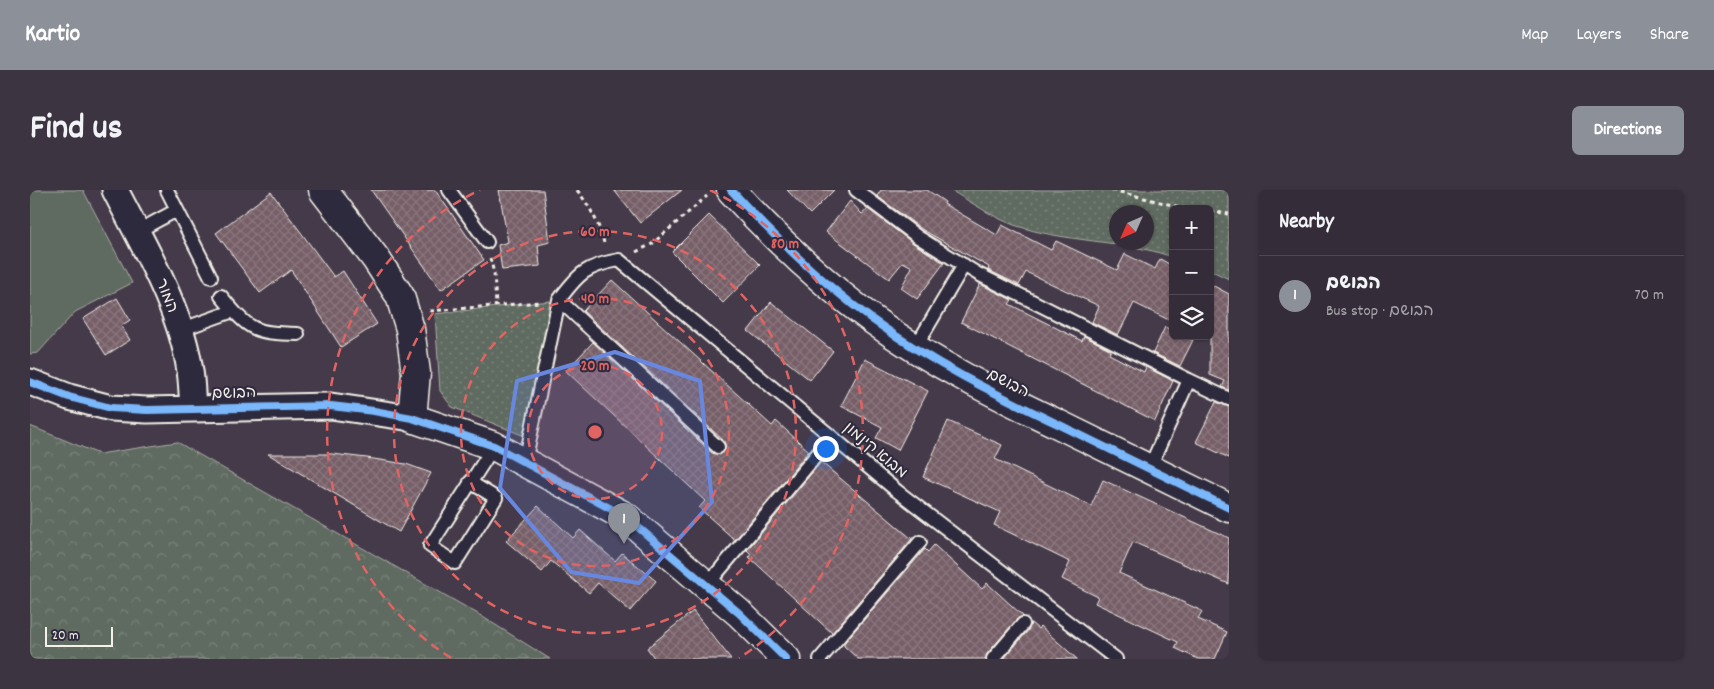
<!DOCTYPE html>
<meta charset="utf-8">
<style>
body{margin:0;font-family:Dekko,"Playpen Sans Hebrew",sans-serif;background:#3c3440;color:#f1f3f6}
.controls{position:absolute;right:15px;top:15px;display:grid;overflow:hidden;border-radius:8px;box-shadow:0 1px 4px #0004}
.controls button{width:45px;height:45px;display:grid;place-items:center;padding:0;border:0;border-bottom:1px solid #4e4853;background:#342c38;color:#f1f3f6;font:25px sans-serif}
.compass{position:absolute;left:1079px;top:15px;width:45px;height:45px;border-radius:50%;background:#342c38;box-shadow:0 1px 4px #0004;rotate:225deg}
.scale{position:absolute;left:15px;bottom:12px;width:68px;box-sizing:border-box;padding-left:5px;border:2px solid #f4f1e8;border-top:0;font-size:14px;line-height:18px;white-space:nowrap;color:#f4f1e8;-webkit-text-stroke:4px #2f2a3d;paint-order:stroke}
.you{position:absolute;left:795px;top:258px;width:18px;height:18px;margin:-12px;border:4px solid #fff;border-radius:50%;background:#1a73e8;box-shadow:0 0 0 8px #1a73e833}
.badge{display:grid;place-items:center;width:32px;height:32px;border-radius:50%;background:#8c9099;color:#fff;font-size:16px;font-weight:700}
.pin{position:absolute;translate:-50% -41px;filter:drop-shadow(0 1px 2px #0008)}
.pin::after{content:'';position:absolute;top:26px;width:18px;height:15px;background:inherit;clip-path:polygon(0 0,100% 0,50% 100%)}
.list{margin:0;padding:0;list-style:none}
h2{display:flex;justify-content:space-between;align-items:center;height:65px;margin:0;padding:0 20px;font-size:21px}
h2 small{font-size:16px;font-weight:400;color:#a9a7ae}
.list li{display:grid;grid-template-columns:32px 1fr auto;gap:15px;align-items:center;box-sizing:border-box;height:80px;padding:0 20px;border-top:1px solid #4e4853}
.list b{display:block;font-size:19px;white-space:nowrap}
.list p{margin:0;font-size:16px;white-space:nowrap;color:#a9a7ae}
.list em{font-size:16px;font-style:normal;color:#a9a7ae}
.icon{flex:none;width:28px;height:28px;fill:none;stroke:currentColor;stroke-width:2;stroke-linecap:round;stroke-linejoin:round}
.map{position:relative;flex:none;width:1199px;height:469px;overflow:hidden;border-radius:8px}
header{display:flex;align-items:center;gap:30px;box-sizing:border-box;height:70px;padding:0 25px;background:#8c9099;color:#fff}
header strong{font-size:24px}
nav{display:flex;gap:28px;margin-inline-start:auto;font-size:18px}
.intro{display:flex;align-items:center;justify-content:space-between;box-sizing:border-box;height:120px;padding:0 30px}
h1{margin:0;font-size:35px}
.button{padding:12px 22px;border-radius:8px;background:#8c9099;color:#fff;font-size:18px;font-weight:700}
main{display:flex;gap:30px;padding:0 30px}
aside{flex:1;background:#342c38;border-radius:8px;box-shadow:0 1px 4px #0004}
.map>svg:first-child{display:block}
.green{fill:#5f6b61;stroke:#aaaea4}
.forest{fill:url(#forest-crowns);stroke:#aaaea4}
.park{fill:url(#park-dots);stroke:#aaaea4;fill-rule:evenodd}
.building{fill:url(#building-cross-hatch);stroke:#f4f1e8}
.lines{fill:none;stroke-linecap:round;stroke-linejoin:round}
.lane-casing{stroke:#f4f1e8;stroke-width:16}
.street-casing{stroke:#f4f1e8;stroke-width:29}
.secondary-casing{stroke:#f4f1e8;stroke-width:31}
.path{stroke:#f4f1e8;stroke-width:3;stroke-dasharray:4 4;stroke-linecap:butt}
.lane{stroke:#2f2a3d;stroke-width:12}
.street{stroke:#2f2a3d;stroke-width:25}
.secondary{stroke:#2f2a3d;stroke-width:28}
.cycleway-casing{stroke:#2f2a3d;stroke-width:11}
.cycleway{stroke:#7ab7fb;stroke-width:8}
.marked{fill:#6887de;fill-opacity:0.2;stroke:#6887de;stroke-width:4;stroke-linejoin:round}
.ring{fill:none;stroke:#df6462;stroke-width:2.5;stroke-dasharray:9 6}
.labels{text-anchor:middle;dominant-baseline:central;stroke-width:4;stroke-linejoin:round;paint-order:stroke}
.street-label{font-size:16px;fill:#f4f1e8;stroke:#2f2a3d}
.centre{fill:#df6462;stroke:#2f2a3d;stroke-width:2.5}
.ring-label{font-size:15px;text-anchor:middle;font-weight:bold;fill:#df6462;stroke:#2f2a3d;stroke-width:4;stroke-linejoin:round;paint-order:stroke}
</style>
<header>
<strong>Kartio</strong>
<nav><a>Map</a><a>Layers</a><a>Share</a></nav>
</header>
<div class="intro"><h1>Find us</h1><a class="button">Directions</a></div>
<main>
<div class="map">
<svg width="1199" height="469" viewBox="0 0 1199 469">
<defs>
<pattern id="forest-crowns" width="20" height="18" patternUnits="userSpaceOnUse" patternTransform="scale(1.25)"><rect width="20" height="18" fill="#5f6b61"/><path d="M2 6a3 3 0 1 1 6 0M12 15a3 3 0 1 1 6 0" fill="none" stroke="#778178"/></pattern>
<pattern id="park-dots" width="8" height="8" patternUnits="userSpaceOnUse" patternTransform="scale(1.25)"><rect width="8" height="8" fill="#5f6b61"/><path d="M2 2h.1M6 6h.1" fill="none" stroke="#778178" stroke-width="1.8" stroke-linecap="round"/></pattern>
<pattern id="building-cross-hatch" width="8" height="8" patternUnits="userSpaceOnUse" patternTransform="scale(1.25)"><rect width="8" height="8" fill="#775f68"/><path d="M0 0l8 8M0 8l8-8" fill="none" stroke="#8b767e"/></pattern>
</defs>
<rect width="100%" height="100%" fill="#453a4a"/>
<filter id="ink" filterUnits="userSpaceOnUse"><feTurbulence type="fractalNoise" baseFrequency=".02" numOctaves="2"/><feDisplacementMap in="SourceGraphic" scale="10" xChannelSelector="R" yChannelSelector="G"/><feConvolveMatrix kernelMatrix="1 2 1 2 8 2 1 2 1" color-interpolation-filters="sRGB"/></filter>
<g filter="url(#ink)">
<!-- green -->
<path class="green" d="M0,0h53l49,93 -57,29 -37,41 -8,1z"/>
<!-- forest -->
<path class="forest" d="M0,236l69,28 78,-12 301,172 72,45h-520z"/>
<!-- park -->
<path class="park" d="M920,0h279v89l-19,-9v-61h-37v48c-51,-18 -108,-14 -159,-32 -22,-8 -44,-24 -64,-35zM1116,22v30h-30v-30z
M520,111l-23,136 -75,-30 -12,-16 -5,-77z"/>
<!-- building -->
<path class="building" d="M341,0h64l49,70 -43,30z
M469,0h44l7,52 -12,3 2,21 -38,4 -4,-25 10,-3z
M584,0h68l-42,33z
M757,0h47l-24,24z
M851,0h46l18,12 -1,2 53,31 5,-10 49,25 5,-9 61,29 8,-16 30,15 5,-10 13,7v56l-39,-19 -16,32 -26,-13 7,-16 -73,-34 -7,13 -31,-15 1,-3 -66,-37 -46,-34z
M241,2l63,85 9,-6 34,53 -36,23 -50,-77 -31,23 -44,-60z
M820,11l12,13 6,-5 45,34 31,20 -27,36 -16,-11 11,-21 -9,-5 -14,17 -63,-47z
M679,25l51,50 -37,38 -51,-51z
M582,90l160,146 4,-5 33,30 -74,89 -36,-32 6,-7 -139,-130 27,-29 119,111 8,2 6,-6 -2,-8 -141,-130z
M950,94l32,16 -3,4 73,37 2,-5 27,14 -2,4 35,18 2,-5 27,14 -18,40 -194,-99z
M1180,94l19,10v96l-7,-3 3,-6 -15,-6z
M87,108l13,22 -9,6 9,14 -24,15 -23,-36z
M741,112l62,49 -23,29 -62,-49z
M1135,137l8,4v5h11l9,4 -13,26 -27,-13z
M835,169l63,32 -30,59 -22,-12 6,-11 -41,-21z
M1186,212l13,5v51l-33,-16z
M918,231l54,24 -7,14 96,47 12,-26 126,58v46l-96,-42 -14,31 83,38 -4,8 29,13 -12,27h-17l-23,-11 3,-6 -83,-39 3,-6 -36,-18 8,-17 -76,-37 6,-13 -77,-35z
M238,264h64l35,4 39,6 25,9 -32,59z
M791,272l91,77 -80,94 -83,-76 2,-3 -4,-4z
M508,316l35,32 7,-8 35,31 7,-8 34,28 -26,30 -32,-28 -9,10 -38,-32 -9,11 -36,-31z
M904,355l48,44 5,-6 36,33 -6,3 -30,35 -2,5h-127l-14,-13v-3l81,-94 3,3z
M663,421l38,48h-76l-8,-11z
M1001,433l7,6 2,-3 37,33h-73l25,-30z"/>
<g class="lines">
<!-- lane casing -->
<g class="lane-casing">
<path id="lane" d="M137,0l44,87
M419,0l38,52
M826,0l62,47 60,37 211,106 -40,89
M106,42l41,-22
M191,106c29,35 32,37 77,38
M529,110l159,147
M150,140l53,-19
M885,158l49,-83
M1159,190l40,19
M495,272l34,-162c20,-27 27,-34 60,-40l278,231 219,168
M440,292l26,16 -41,65 -25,-17 64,-100
M677,395l113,-134
M790,469l100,-117
M963,469l30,-35"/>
</g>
<!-- street casing -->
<g class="street-casing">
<path id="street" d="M85,0c28,55 66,118 75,181 2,12 2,26 3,38
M0,192l39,15 42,11 36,2 184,-4 81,12"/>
</g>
<!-- secondary casing -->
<g class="secondary-casing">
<path id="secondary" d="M293,0l53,69 24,37 10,33 6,44 -4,45 82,28 132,71 113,96 47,46
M701,0c44,48 90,92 142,130 59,43 124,75 189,106 56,27 111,55 167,82"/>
</g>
<!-- path -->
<path class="path" d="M547,0c14,18 23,35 28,57
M1082,0l76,19
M1180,21l19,3
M606,62l16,-8 55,-48
M460,68l4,15 2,32
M400,121l111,-9"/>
<!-- lane -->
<use href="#lane" class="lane"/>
<!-- street -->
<use href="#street" class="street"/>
<!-- secondary -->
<use href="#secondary" class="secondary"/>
<!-- cycleway casing -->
<g class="cycleway-casing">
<path id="cycleway" d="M701,0c44,48 90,92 142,130 59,43 124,75 189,106 56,27 111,55 167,82
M0,192l39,15 42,11 36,2 184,-4 43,5 38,7 82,28 132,71 113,96 47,46"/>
</g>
<!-- cycleway -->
<use href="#cycleway" class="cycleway"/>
</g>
</g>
<!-- marked area -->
<path class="marked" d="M585,162l85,29 12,121 -73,81 -68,-11 -71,-84 17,-107z"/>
<!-- distance rings -->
<circle cx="565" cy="242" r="67" fill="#df6462" fill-opacity=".12"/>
<g class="ring">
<circle cx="565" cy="242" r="67"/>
<circle cx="565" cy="242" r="134"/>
<circle cx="565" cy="242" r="201"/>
<path d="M421 468A268 268 0 0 1 450 0M680 0A268 268 0 0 1 709 468"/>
</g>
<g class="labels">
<!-- street labels -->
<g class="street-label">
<text transform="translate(136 106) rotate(68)">המור</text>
<text transform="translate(978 194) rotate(27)">הבושם</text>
<text transform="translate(204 204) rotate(-2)">הבושם</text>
<text transform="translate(845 261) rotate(40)">מבוא קינמון</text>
</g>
</g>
<circle cx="565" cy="242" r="8" class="centre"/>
<g class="ring-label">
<text x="565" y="46">60 m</text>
<text x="755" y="58">80 m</text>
<text x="565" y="113">40 m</text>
<text x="565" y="180">20 m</text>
</g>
</svg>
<div class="controls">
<button>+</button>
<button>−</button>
<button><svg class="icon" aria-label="layers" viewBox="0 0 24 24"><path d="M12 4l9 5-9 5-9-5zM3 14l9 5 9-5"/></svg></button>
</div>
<svg class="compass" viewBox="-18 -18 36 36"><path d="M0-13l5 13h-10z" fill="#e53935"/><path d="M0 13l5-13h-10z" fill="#a9a7ae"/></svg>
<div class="scale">20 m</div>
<div class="you"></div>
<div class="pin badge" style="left:594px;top:354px">1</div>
</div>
<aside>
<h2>Nearby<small></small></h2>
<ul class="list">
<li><span class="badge">1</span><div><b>הבושם</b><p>Bus stop · הבושם</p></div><em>70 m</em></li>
</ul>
</aside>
</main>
